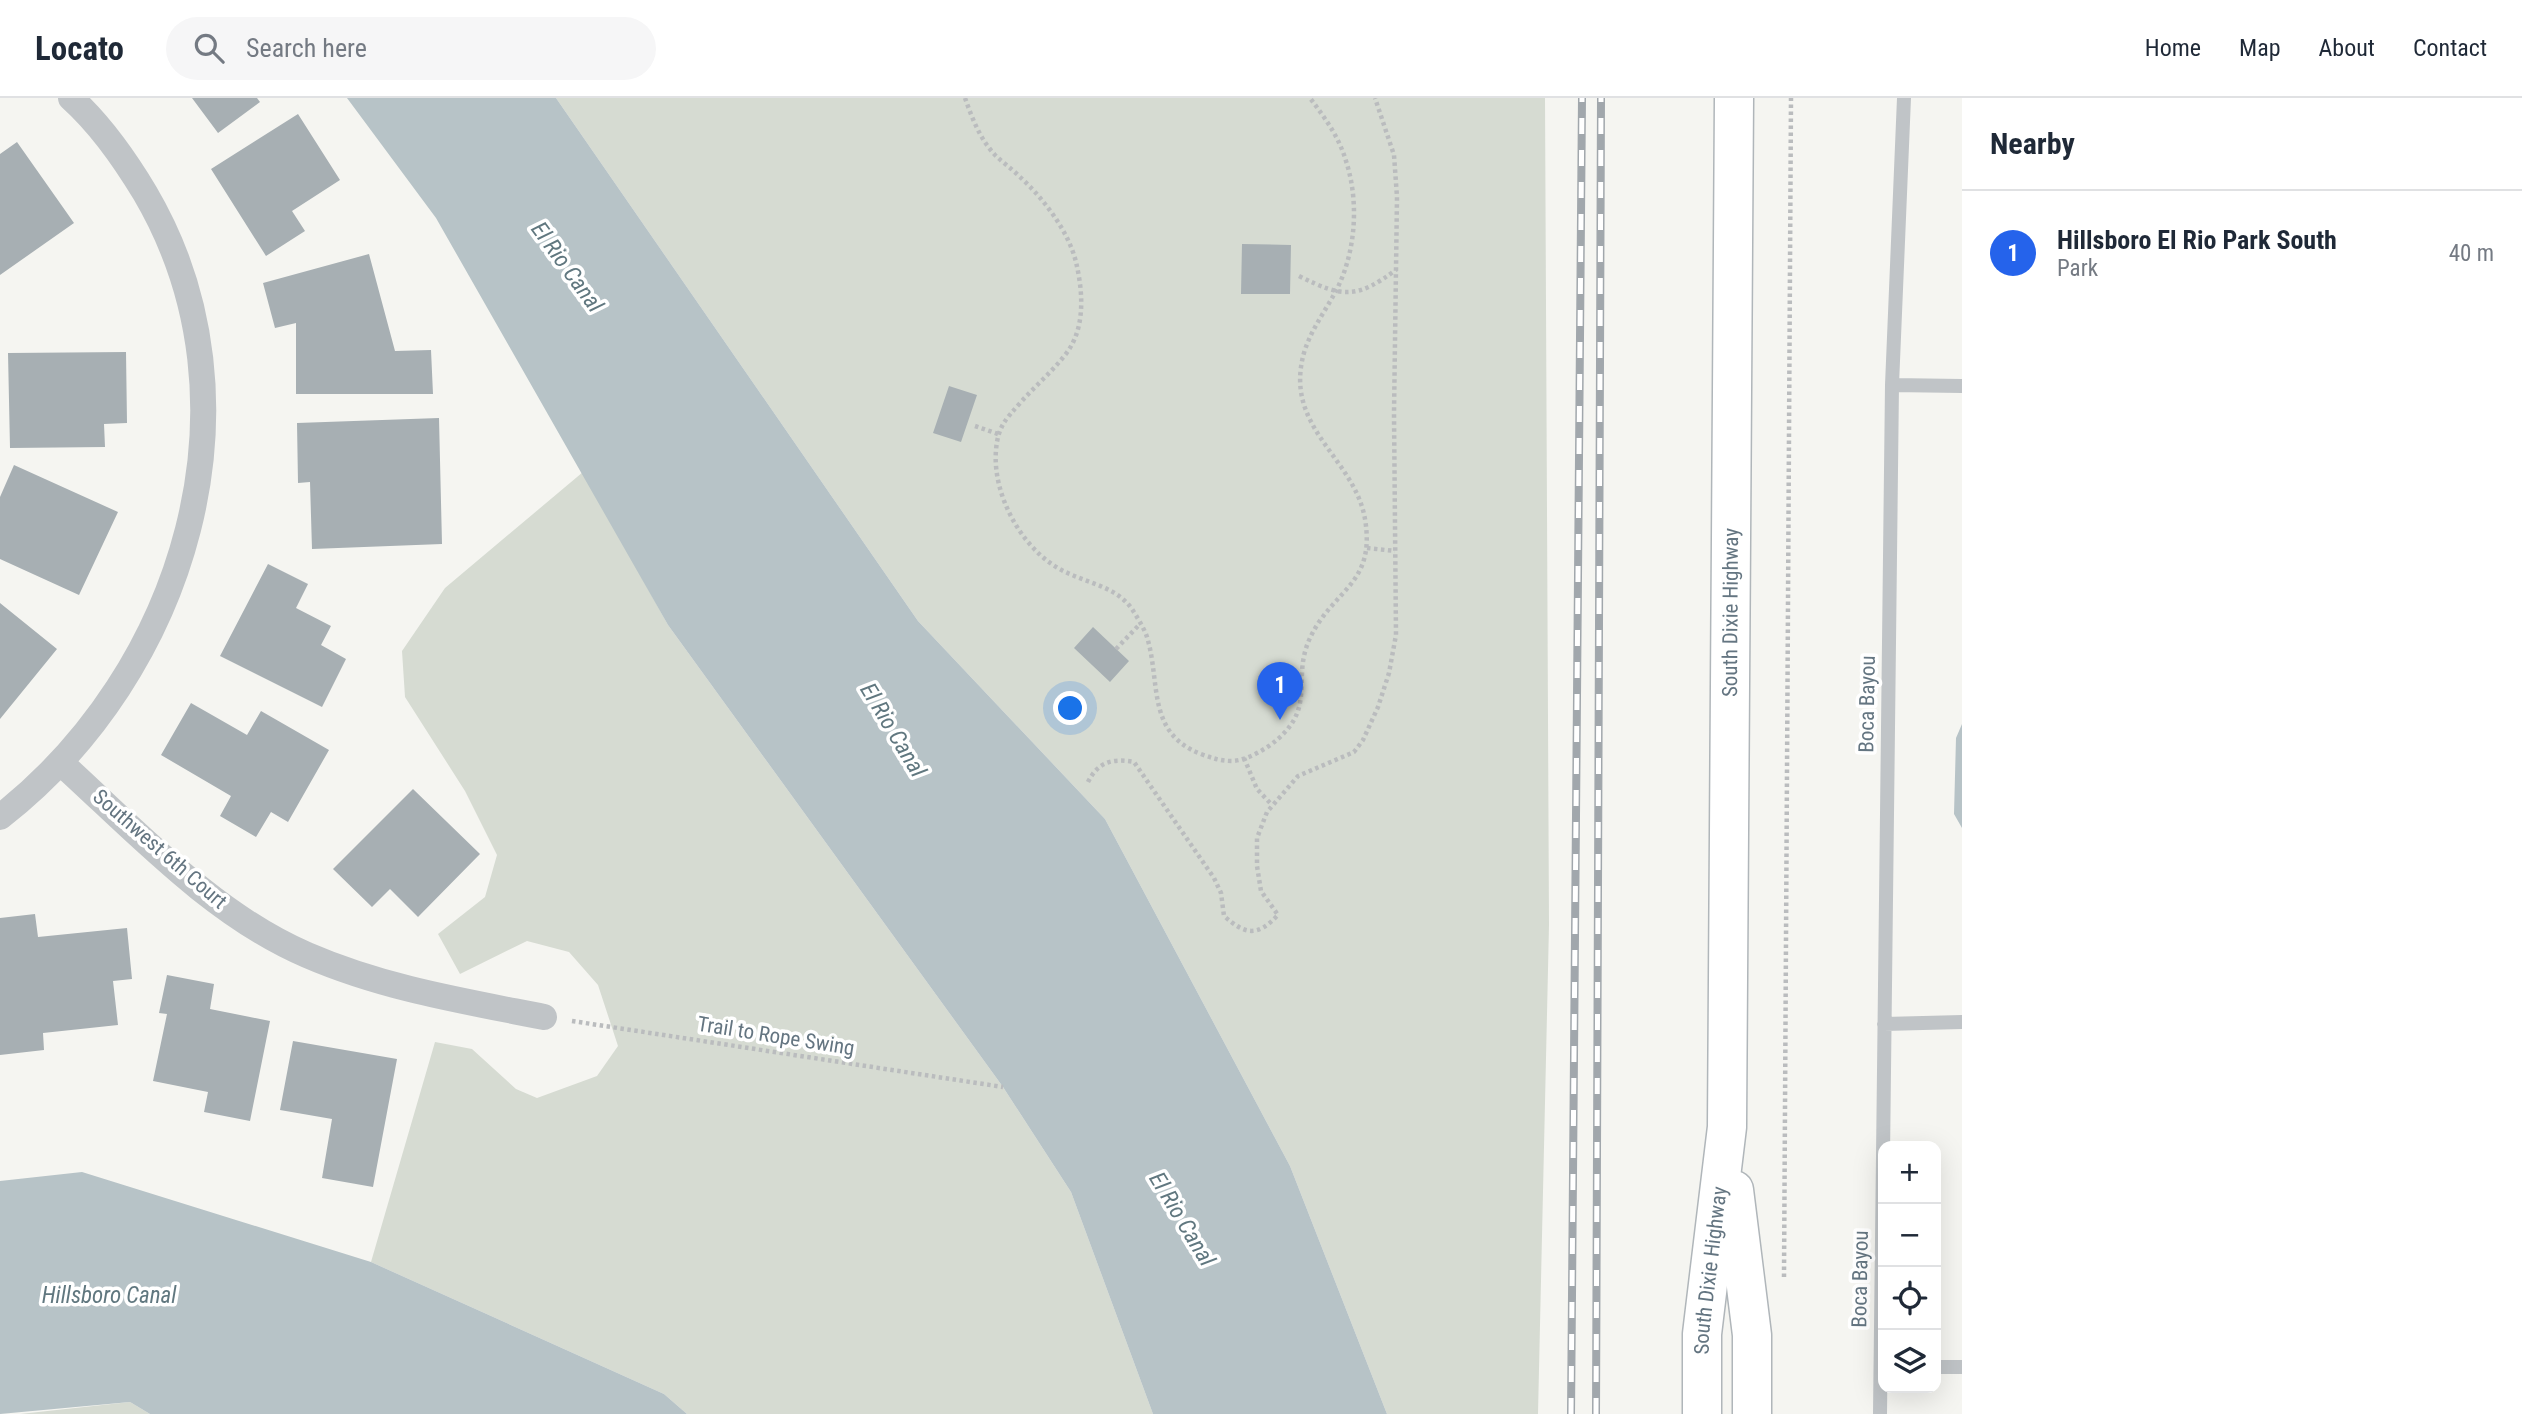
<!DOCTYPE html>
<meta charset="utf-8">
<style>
body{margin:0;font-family:"Roboto Condensed",sans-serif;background:#f6f6f7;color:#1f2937}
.controls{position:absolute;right:21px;bottom:21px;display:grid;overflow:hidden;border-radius:14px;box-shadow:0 7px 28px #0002}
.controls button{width:63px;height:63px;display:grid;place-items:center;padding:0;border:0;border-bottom:2px solid #e0e1e3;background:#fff;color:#1f2937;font:35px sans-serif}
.you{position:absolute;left:1071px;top:611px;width:24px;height:24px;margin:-18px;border:5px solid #fff;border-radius:50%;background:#1a73e8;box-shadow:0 0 0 10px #1a73e833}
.badge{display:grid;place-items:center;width:46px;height:46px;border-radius:50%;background:#2563eb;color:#fff;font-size:23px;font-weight:700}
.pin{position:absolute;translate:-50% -58px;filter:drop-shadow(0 2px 4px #0008)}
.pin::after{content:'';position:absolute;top:37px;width:24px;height:21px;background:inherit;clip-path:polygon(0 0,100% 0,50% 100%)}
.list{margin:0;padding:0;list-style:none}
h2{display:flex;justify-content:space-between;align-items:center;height:91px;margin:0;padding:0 28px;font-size:30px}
h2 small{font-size:23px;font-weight:400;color:#747a83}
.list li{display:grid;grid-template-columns:46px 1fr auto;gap:21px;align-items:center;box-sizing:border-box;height:126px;padding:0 28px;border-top:2px solid #e0e1e3}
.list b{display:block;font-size:26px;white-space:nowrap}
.list p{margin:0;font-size:23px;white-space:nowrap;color:#747a83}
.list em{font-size:23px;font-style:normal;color:#747a83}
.icon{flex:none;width:38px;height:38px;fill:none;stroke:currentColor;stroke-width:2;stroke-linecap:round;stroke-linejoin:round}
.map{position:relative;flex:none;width:1962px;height:1316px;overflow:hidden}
header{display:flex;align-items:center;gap:42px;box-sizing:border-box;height:98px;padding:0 35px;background:#fff;border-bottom:2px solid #e0e1e3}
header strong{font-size:33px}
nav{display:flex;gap:38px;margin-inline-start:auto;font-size:24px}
.search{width:490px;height:63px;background:#f6f6f7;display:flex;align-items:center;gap:18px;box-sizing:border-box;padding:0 24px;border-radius:38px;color:#747a83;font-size:26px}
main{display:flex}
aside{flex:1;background:#fff}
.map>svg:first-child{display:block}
.green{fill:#d6dbd2}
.water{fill:#b7c3c7}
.building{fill:#a7afb3}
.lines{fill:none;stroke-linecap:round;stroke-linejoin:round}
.secondary-casing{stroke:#b0b6ba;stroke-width:41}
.path{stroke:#babcbe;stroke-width:4.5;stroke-dasharray:3.5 3.5;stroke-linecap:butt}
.lane{stroke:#c0c4c7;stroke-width:14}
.street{stroke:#c0c4c7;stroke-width:26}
.secondary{stroke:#fff;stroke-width:38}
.rail-casing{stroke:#a1a7ac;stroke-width:8}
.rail{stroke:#fff;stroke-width:5;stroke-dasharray:16;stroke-linecap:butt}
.labels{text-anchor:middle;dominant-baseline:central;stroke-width:7;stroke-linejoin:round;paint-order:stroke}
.street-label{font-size:21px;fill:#647581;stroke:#fff}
.water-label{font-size:23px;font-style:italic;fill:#60777f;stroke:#fff}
</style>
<header>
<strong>Locato</strong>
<div class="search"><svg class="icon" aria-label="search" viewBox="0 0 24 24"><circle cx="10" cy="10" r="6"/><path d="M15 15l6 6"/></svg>Search here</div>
<nav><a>Home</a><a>Map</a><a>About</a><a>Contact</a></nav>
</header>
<main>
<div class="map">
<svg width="1962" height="1316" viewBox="0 0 1962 1316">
<rect width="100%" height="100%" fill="#f5f5f1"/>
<!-- green -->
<path class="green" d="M556,0h989l4,827 -11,489h-151l-97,-248 -185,-347 -187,-198z
M583,374l85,153 335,462 68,105 82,222h-466l-23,-20 -293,-132 64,-220 37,7 44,40 21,9 60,-22 21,-30 -20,-61 -29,-33 -42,-11 -67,33 -22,-40 47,-37 12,-42 -32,-64 -60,-94 -3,-46 43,-63z
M130,1304l20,12h-130z"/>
<!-- water -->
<path class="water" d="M347,0h209l362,523 187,198 185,347 97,248h-234l-82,-222 -68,-105 -335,-462 -232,-407z
M1962,626v104l-8,-14 2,-76z
M82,1074l289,90 293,132 23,20h-537l-20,-12 -130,12v-233z"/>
<!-- building -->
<path class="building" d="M192,0h65l3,4 -42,31z
M298,16l42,66 -48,31 13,20 -39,25 -55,-87z
M17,44l57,81 -74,52v-121z
M1242,146l49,1 -1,49h-49z
M369,156l26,97 36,-1 2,44h-137v-71l-21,5 -12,-45z
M126,254l1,71 -23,1 1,23 -95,1 -2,-95z
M949,288l28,9 -16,47 -28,-9z
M439,320l3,126 -130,5 -2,-67 -12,1 -1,-60z
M14,367l104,47 -39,83 -79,-36v-62z
M268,466l40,20 -12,24 35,18 -10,19 25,14 -24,48 -102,-51z
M0,505l57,46 -57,70z
M1093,529l36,34 -19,21 -36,-34z
M191,605l56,32 14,-24 68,39 -41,72 -17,-10 -15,25 -36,-21 11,-20 -70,-41z
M413,691l67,65 -62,63 -28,-28 -18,18 -39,-38z
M35,816l3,23 89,-9 5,51 -19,2 5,44 -75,8 1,17 -44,5v-137z
M167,877l47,9 -4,25 60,12 -20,100 -46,-9 4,-20 -55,-11 14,-67 -8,-1z
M293,943l104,18 -24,128 -51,-9 10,-59 -52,-9z"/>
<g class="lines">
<!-- secondary casing -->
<g class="secondary-casing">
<g id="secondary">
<path d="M1734,1092l18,145v79"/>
<path id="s1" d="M1702,1316v-80l25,-207 7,-1029"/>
</g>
</g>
<!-- path -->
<path class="path" d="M965,0c7,20 15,41 30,57 7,7 16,13 24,21 24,22 49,54 57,86 7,30 10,67 -11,93 -13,17 -30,31 -44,47 -15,17 -23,24 -25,48 -4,47 29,106 74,124 22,10 47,14 62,35 5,8 12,19 15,28 14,46 -1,96 54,117 11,4 19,7 31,7 14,-1 26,-8 37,-15 51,-37 21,-65 41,-108 23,-49 66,-53 55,-119 -10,-58 -73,-87 -64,-152 4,-31 24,-54 37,-80 18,-38 21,-86 8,-126 -7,-24 -21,-43 -36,-63
M1299,178c44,22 58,23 98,-7
M975,328l23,8
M1367,450l28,3
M1116,551l24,-25
M1244,660l13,31 15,16
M1088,684c10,-20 24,-24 46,-20l80,116 7,15 3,23c22,19 33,21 54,-1l-17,-24 -4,-25v-28l10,-26 31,-36 56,-24 9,-12 15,-33 11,-34 7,-38 -2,-221 3,-217 -3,-42 -19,-57
M572,923l431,66
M1784,1179l7,-1179"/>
<!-- lane -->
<path class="lane" d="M1892,287l70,1
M1884,926l78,-2
M1936,1269h26
M1880,1316l12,-1029 12,-287"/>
<!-- street -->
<path class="street" d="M60,664c75,68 153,153 247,193 76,33 156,46 237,62
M0,719c185,-144 268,-415 145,-624 -21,-35 -44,-68 -74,-95"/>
<!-- secondary -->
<use href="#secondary" class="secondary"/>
<!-- rail casing -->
<g class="rail-casing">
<path id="rail" d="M1571,1316l11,-1316
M1596,1316l5,-1316"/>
</g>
<!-- rail -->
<use href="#rail" class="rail"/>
</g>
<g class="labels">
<!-- street labels -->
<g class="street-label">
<text stroke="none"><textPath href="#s1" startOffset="803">South Dixie Highway</textPath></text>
<text transform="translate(1867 606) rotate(-89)">Boca Bayou</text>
<text transform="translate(160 751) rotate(41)">Southwest 6th Court</text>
<text transform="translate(776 938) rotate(9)">Trail to Rope Swing</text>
<text stroke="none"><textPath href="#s1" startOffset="144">South Dixie Highway</textPath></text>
<text transform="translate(1860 1181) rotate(-89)">Boca Bayou</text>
</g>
<!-- water labels -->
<g class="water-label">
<text transform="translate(567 169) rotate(54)">El Rio Canal</text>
<text transform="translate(893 632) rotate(59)">El Rio Canal</text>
<text transform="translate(1182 1121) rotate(59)">El Rio Canal</text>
<text x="109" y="1197">Hillsboro Canal</text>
</g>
</g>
</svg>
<div class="controls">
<button>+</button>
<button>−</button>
<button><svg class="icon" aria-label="locate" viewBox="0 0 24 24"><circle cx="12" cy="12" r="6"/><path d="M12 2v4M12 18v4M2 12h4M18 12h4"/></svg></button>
<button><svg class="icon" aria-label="layers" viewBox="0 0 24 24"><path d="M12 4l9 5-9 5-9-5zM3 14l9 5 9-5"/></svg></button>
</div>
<div class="you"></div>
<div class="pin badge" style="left:1280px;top:622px">1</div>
</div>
<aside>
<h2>Nearby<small></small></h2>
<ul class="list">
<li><span class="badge">1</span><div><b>Hillsboro El Rio Park South</b><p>Park</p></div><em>40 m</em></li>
</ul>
</aside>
</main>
